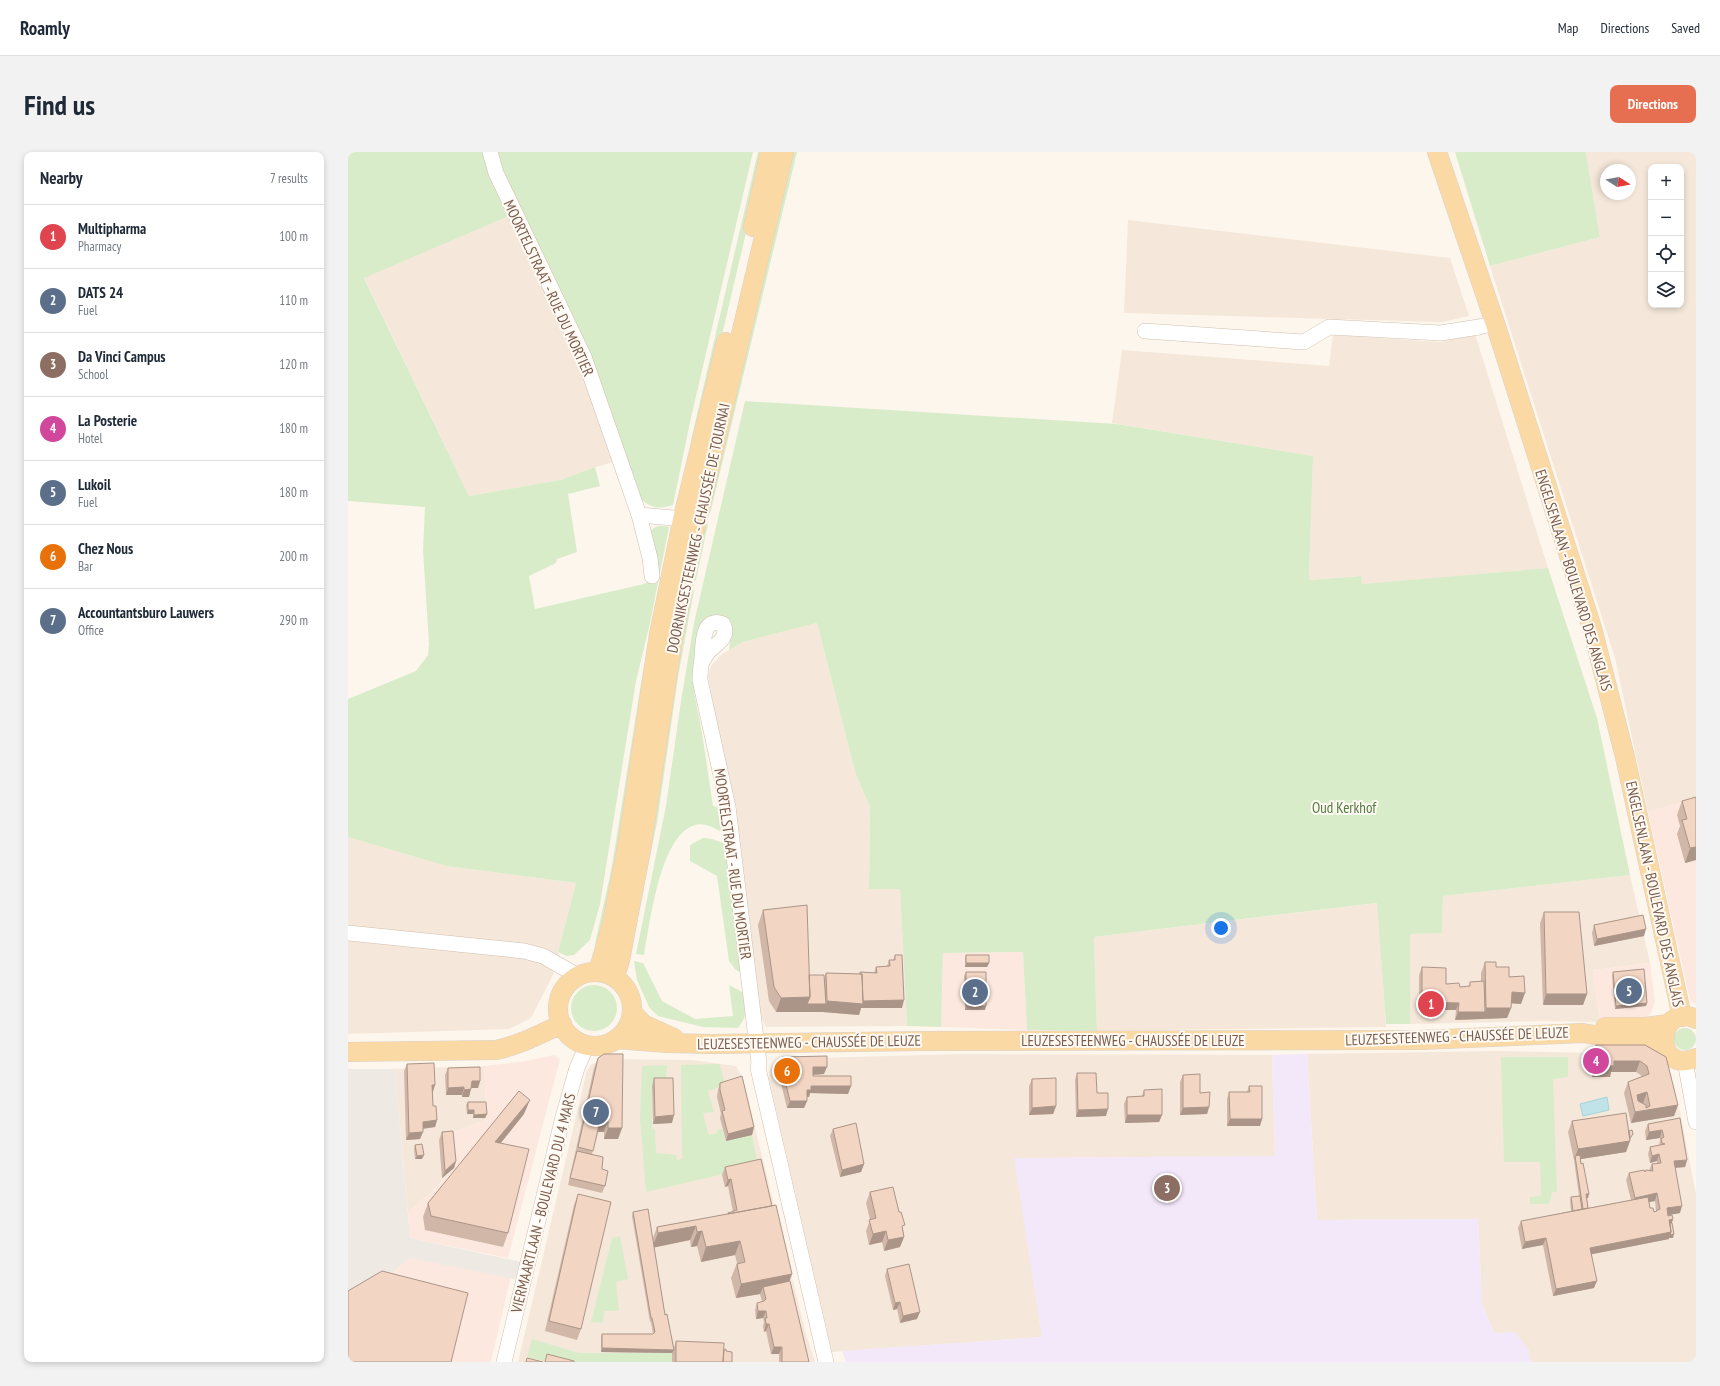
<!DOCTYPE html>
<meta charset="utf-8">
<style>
body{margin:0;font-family:"PT Sans Narrow",sans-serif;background:#f2f2f3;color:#1f2937}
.controls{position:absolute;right:12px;top:12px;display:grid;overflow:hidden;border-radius:8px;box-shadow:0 2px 6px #0003}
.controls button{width:36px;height:36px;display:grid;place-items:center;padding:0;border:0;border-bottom:1px solid #e0e1e3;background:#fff;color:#1f2937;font:20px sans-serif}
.compass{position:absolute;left:1252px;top:12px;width:36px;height:36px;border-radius:50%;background:#fff;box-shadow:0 2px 6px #0003;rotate:101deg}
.you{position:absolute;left:873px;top:776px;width:14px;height:14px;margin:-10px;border:3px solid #fff;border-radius:50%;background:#1a73e8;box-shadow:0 0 0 6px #1a73e833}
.badge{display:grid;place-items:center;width:26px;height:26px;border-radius:50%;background:#e76f51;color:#fff;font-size:13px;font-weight:700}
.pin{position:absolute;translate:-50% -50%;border:2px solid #fff;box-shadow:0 1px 4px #0006}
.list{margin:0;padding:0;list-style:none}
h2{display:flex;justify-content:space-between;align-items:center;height:52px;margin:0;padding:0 16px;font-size:17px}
h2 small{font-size:13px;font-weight:400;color:#747a83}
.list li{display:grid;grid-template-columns:26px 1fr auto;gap:12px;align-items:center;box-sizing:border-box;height:64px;padding:0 16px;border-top:1px solid #e0e1e3}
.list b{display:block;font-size:15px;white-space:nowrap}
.list p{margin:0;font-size:13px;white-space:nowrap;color:#747a83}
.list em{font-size:13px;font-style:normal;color:#747a83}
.icon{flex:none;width:22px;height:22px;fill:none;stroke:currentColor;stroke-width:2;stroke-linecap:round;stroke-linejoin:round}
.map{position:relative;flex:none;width:1348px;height:1210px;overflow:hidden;border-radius:8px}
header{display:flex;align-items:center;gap:24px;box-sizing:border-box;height:56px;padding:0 20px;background:#fff;border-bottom:1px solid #e0e1e3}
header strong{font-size:19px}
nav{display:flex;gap:22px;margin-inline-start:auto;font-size:14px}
.intro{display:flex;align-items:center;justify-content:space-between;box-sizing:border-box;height:96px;padding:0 24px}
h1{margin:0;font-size:28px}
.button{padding:10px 18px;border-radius:8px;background:#e76f51;color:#fff;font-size:14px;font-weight:700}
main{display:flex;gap:24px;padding:0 24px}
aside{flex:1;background:#fff;border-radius:8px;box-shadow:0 2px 6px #0003}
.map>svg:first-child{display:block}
.residential{fill:#f5e8da;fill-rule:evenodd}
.commercial{fill:#fde8e0}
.industrial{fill:#efe9e4}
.education{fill:#f3e8fa}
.green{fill:#d8ecc9}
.water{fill:#bfe3e8;stroke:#a5d3da}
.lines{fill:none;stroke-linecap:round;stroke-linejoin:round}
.minor-casing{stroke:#d1beb0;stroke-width:16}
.major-casing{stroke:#dad1cd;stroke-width:20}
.minor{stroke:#fff;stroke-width:15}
.major{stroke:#fbd9a5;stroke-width:19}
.wall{fill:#d1b7a8;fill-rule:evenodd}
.shaded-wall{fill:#aa9588}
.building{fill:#f3d5c3;stroke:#aa9588;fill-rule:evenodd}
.labels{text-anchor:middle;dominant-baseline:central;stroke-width:4;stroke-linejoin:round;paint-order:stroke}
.street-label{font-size:15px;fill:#7a5c4d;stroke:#fffaf3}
.park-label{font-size:15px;fill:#537a41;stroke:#fffaf3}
</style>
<header>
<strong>Roamly</strong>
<nav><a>Map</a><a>Directions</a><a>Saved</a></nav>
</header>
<div class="intro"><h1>Find us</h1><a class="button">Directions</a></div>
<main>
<aside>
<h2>Nearby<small>7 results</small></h2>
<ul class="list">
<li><span class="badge" style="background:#e0444e">1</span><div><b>Multipharma</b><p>Pharmacy</p></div><em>100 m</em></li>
<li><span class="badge" style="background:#5c6f8a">2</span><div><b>DATS 24</b><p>Fuel</p></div><em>110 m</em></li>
<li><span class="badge" style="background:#8d6e63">3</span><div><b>Da Vinci Campus</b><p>School</p></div><em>120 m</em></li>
<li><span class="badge" style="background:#d1479c">4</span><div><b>La Posterie</b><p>Hotel</p></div><em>180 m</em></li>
<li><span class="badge" style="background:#5c6f8a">5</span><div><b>Lukoil</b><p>Fuel</p></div><em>180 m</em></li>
<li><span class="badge" style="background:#e8710a">6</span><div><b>Chez Nous</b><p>Bar</p></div><em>200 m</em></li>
<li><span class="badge" style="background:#5c6f8a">7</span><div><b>Accountantsburo Lauwers</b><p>Office</p></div><em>290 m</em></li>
</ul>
</aside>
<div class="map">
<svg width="1348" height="1210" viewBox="0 0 1348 1210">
<rect width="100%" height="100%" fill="#fdf6ec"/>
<!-- residential -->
<path class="residential" d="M1238,0h110v646l-48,14 -33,-154 -125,-392 110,-29zM1303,15h30v138h-30zM1258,18h24v24h-24z
M161,64l78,160 26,86 -20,6 -33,12 -91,16 -105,-219z
M780,68l322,38 19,58 -27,6 -318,-9z
M1127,182l73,234 -187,17 -1,-9 -51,4 4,-124 -201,-33 10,-73 207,16 4,-31 107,7z
M469,471l39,152 14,32 -1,82h31l7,137 -141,1 -5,-10 -27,-201 -26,-140 3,-10 11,-12 21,-12z
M0,685l98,29 130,17 -18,69 2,6 -12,5 6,10 -23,45 -22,11 -161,5z
M1282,723l20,88 -57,7 7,52 -55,-1 -135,3v-90l32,-2 1,-36z
M1030,751l8,124 -289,4 -3,-94z
M1148,899l147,3 26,22 11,36 16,82v168h-165l-3,-13 -34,-16 -12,-30 -4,-84 -161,1 -10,-166z
M615,902l309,1 3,102 -260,1 27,179 -210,15 -63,-273 1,-9 8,-11z
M261,907l83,1 44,6 7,13 63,255 9,28h-297l69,-292 5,-6z
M136,914l3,54 -34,12 3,37 -48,44 -13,-144z"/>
<!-- commercial -->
<path class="commercial" d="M1348,646v207l-6,-5 -42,-188z
M675,800l4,78 -86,-3 2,-74z
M1302,811l5,38 -4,12 -9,8 -42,1 -7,-52z
M206,903l6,4 -52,199 -98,-20 -2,-25 48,-44 -3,-37 34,-12 -3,-54 42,-5z
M62,1106l101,18 -20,86h-143l29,-77z"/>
<!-- industrial -->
<path class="industrial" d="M0,917h47l15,169 112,24 -7,17 -105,-21 -33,27 -29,17z"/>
<!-- education -->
<path class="education" d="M959,902l10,166 161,-1 4,84 12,30 21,-1 13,17 3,13h-685l-4,-11 200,-14 -28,-179 261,-2 -3,-101z"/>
<!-- green -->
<path class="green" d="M0,0h136l25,64 -145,62 105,218 91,-16 35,-13 5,19 -32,8 9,58 -20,7 -1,4 -27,13 6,33 109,-25 10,-5 -5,-45c5,-9 10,-9 20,-7l-19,96 -14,58 -36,223 -10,36 -16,15 -7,1 -9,-4 18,-69 -130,-17 -98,-29v-138l68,-28 12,-16 1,-11 -6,-94 2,-43 -77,-6z
M147,0h258l-63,270 -17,83c-14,4 -20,4 -31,-5l-140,-327z
M410,0h7l-52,221 -25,90 4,-27z
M442,0h7l-87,362 -5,-1z
M1107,0h131l14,85 -110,29z
M397,249l372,23 196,32 -4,124 52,-4 1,8 186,-16 49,150 33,157 -187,21 -1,37 -32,1v90h-24l-9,-121 -283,34 3,94 -70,-1 -4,-78 -80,1 -2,74 -34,-1 -7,-137h-31l1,-82 -14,-32 -39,-152 -74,19 -14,8 2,-14 -1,-8 -31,4 -6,36 1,24 8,41 11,73 7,2 4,25c-9,-4 -18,-11 -29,-8 -35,10 -45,98 -51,130l-8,-1 30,-148 15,-105 13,-78z
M354,371l6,1 -12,56 -6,3z
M346,438l-16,87 -21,146 -27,129 57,-357z
M308,475l-55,319 -6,-2 17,-78 30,-189 9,-46z
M355,686l9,1 14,5 16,130 -7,-5 -6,-8 -12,-85 -27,-15v-16z
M286,809l9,2 19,38 33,18 38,-3 -4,-31 15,8c2,15 4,23 -6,35l-35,-1 -45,-11 -9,-9 -12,-27z
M223 856a23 23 0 1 1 46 0a23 23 0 1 1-46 0Z
M1326 887a11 11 0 1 1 22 0a11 11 0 1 1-22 0Z
M1153,905h67v20l-15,2 4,113h-5l-1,7 -3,5h-18v-7l11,-1 -1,-34h-36z
M372,912l5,21 -17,6 6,21 -11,1 5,20 1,2 8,-2v-3l5,-1 4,12 26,-6 6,31 -112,26 -6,-74 2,-52 25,-1 -1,12 5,1v7l-19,1v42l3,2 1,23 20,2 1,5 5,-1 -1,-94z
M272,1084l8,43 -12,3 3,29h-15l-1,12 -12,-1 21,-84z
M184,1187l47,14h94v9h-124l-22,-5z"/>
<!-- water -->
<path class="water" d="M1259,945l2,13 -26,6 -3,-12z"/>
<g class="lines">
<!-- minor casing -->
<g class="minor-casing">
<path id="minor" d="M142,0l6,21 88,184 55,158 34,3h20
M797,179l159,11 25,-15 112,6 38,-6 16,-4
M291,363l11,43 2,18
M353,512c3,-5 5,-10 9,-14 9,-8 19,-13 13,-26 -21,-8 -20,20 -21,34 -1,7 -2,14 -2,22l28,127 31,256 -1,5 68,294
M0,781l176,18 19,5 35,20
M1337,909l11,61
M156,1210l59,-245 14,-49 10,-23"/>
</g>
<!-- major casing -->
<g class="major-casing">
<path id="major" d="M1089,0l58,171 97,305 33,129 57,260
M405,75l17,-75
M250,820l14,-48 16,-83 31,-207 24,-117 43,-175
M210 857a37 37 0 1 1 74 0a37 37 0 1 1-74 0Z
M267,825l5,-17 21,-110 31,-205 16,-86 96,-407
M284,860l11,12 31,14
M1348,867c-39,-19 -45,57 0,39
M1257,875h40l24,-3
M268,887l51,4 44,1 212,-3 498,-1 162,-7 82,14
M0,900l148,-2c24,-5 44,-16 66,-26"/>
</g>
<!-- minor -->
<use href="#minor" class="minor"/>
<!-- major -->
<use href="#major" class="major"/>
</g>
<!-- wall -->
<path class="wall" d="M1348,645v63l-11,3 -8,-29 3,-8 -3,-11 5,-14z
M415,758l46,65 15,3 2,-5 34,1v-2l14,1 2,-6 11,-1 2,-6h4l2,-5 7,53h-41l-2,7 -36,-3h-47l-7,-11 -11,-76z
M1196,760l43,82 -4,11h-40l-3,-82z
M1246,773l50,11 -50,10 -2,-13z
M618,803l23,8 -2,4h-22v-9z
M1137,810l11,5 13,10 12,27 -10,-1v5l-4,10 -52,2 1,-10h-37v-35l3,-8 24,17 14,3 9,-1 1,-4 11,-1v-8z
M618,820l19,38h-20l-1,-34z
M1265,820l34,31 -1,3 -31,3 -3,-33z
M1248,893h49l33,60 -4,11 -43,7 -7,-30 4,-11 14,-6 -6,-4h-25l-1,5h-18v-21z
M250,906l24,70 -4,11h-14v-7h-6l-6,22 10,15 3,17 -3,7 -34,-8 26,-117z
M432,907l44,15 -11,1v1l38,10 -3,8 -38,-1 -1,4h-2v4l-3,7h-17l-10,-41z
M59,912l26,28v14l4,14 -2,7 -12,2 -3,10 -14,1 -2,-69z
M100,916l32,13 -2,7h-7l-2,9h-7v-2h-16l-1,-20z
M729,921l20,20 9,23 -30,1 -1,-37z
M835,923l17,18 9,14 -2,7 -27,1v-33z
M306,926l18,45 -19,1 -1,-38z
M684,927l24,27 -3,8 -24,1v-29z
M372,931l34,44 -2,8 -26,6 -6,-23 1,-4 -4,-17 1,-7z
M901,934l13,33 -2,7h-33v-27l2,-7h18z
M796,938l18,25 -3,7 -34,1 -1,-19 3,-7 15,-1z
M120,950l19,12 -2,4h-12v-4h-6l-1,-9z
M176,962l-23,29 7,90 -5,14 -78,-17 -2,-13 5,-14z
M1332,966l7,42 -2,7 -10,1 5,45 -12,2 4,8 1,15h-4v1l-77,15 2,34 -41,8 -10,-51 -21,4 -4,-21 3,-7 50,-10 -1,-10 1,-4 8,-1 -5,-36 -6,-28 4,-11 57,10 4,3 -3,6 -4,12 -46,7 8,39h-1l1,10 43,-8 -5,-20 3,-7 16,-1 4,-2 3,-6 5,-1v-2l-7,2 -2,-9 2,-7 9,-2 1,-4v-3l-14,2 -1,-9 3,-7zM1307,1049l1,10 -2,1 -4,-4 -1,-6z
M485,977l31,35 -3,8 -21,5 -10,-41z
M94,980l14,29 -2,7 -12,10 -3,-38z
M67,993l7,14h-7l-1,-10z
M377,1015l65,114 19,81h-30v-8h-8l-5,-23 -2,1 -1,-6 1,-4 -1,-4 -7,1 -1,-9 2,-7 5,-1 -2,-8 -24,4 -5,-20 6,-15 -2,-8 -34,7 -4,-16 -6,1 -1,-7 -36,7 11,68 9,33 2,-7 48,9 2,1 6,11h-60v-9l-71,-1v-15l1,-3h51l-2,-12h-1l-18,-106 1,-4 20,26 4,-11 71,-13v-1l5,-1 -5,-26 -3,1 -3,-12z
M522,1040l33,38 1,7 -4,10 -16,4 -2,-9 -13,3 -3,-14 4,-11 -4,-17z
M230,1042l3,135 -4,11 -32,-9 29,-126z
M539,1117l30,50 -17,4 -3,-14 -4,1 -8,-34z"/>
<!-- shaded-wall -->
<path class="shaded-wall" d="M1348,695v13l-11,3 5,-15z
M1298,777l-2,7 -50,10 3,-7z
M618,811h23l-2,4h-22z
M1164,840l13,1 -4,11 -13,-1z
M1198,842h41l-4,11h-40z
M462,845l16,7 1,-3 77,-1 -2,8h-41l-2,7 -36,-3h-47l5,-14z
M1074,850l37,1 -3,7h-37z
M1299,851l-1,3 -31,3 1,-3z
M618,854h20l-1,4h-20z
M1138,856h25l-4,10 -52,2 3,-8h27z
M1266,909h26l-4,11h-25l-1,5h-18l4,-11z
M465,915h14l-3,7 -13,1z
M124,929h8l-2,7h-9z
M84,933h3l-2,7 -4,1z
M463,934h40l-3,8 -38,-1 -1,4h-5l3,-7z
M116,935l-2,8h-16l2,-7z
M123,937l-2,8h-7l2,-7z
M1299,940l-4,11 -10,2 4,-10z
M182,948l-6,14 -34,42 5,-14z
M442,949h17l-3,7h-17z
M1330,953l-4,11 -43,7 4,-11z
M708,954l-3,8 -24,1 3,-7z
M861,955l-2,7 -27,1 3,-7z
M760,957l-2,7 -30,1 2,-7z
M120,958h6l-1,4h-6z
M139,962l-2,4h-12l1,-3z
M326,963l-2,8 -19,1 2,-7z
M779,963h35l-3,7 -34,1z
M882,967h32l-2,7h-33z
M89,968l-2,7 -15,2 3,-7z
M252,969h8l-4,11h-8z
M406,975l-2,8 -26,6 2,-7z
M260,976h14l-4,11h-14z
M1314,978l-2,8 -14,2 3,-8z
M75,980l-3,7 -14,1 3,-7z
M1282,986l-1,3h1l-4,11 -51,8v-4l-1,4 4,-11z
M1311,1002l-2,7 -7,2 2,-7z
M76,1003l-2,4h-7l2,-3z
M1339,1008l-2,7 -14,1 3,-7z
M108,1009l-2,7 -12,10 3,-7z
M516,1012l-3,8 -21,5 2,-7z
M383,1027l-3,7 -3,1 3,-7z
M1309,1041l-2,8 -23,4 3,-7z
M1238,1042h3l-1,4h-3z
M1334,1054l-2,7 -16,3 3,-8z
M1325,1067l-2,8 -2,-7z
M348,1074l-6,14 -38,8 6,-15z
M354,1079l-5,15 -6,1 6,-15z
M538,1079l-4,11 -13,3 4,-11z
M1323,1080l3,2 -1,4h-4v1l-81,16 2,-7z
M556,1085l-4,10 -16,4 4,-11z
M1198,1086l-3,7 -21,4 3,-7z
M392,1089l-5,14 -34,7 5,-15z
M444,1122l-5,14 -24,-1 -3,7 -24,4 5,-14z
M1249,1129l-3,7 -41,8 3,-7z
M552,1150l-3,7 -4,1 2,-7z
M410,1159h8l-3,7 -7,1z
M572,1160l-3,7 -17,4 3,-7z
M418,1172h3l-3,7 -2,1z
M426,1195h8l-3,7h-8z
M254,1196l72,2 -2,3 -71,-1z"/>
<!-- building -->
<path class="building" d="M1348,645v50l-6,1 -8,-28 5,-1 -5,-18z
M459,753l3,92 -29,1 -7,-11 -11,-77z
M1196,760h35l8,82h-41z
M1295,763l3,14 -49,10 -3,-14z
M547,803h7l2,45 -41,1 -1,-27h-2v-2l17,1 -1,-6 14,-1 -1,-6h6z
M618,803h23v8h-23z
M1137,810h11v5h13v10l15,-1 1,17 -13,-1 -1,16h-25z
M1074,815l24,1v16l13,-1 1,4 10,-1v-4l14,-1 1,31h-27l1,-9 -37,-1z
M1296,817l3,34 -31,3 -3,-34z
M618,820h20v34h-20z
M478,821l36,1 1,30 -36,-3z
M461,823h15l2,29h-19l3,-7z
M1248,893h49l21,12 12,48 -43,7 -7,-30 21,-8 -2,-8 -7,-5h-26v5h-18zM1299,940l3,14 -4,2v-3l-8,-4 -1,-6z
M256,902h19l-1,74h-14v-7h-8l-7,30 -15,-4 20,-89z
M479,904v11h-14v9h38v10h-40v4h-4v11h-17l-10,-42 2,-2z
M86,911l1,22h-3l1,21h3l1,14 -14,2v10l-14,1 -2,-69z
M132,915v14h-8l-1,8 -7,1v-3l-16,1v-20z
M729,921h19l1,20h11v16l-30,1z
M852,922v19l10,-1 -1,15 -26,1v-33z
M394,924l12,51 -26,7 -6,-23 3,-1 -5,-20v-7z
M306,926h19l1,37 -19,2z
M708,926v28l-24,2v-29z
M901,934h13v33h-32l-1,-27h21z
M814,937v26h-35v-18l17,-1v-6z
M171,939l11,9 -35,42 34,7 -21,84 -77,-17 -3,-13z
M120,950h18l1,12 -13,1v-5h-6z
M1278,961l4,28 -52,8 -6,-28z
M1332,966l7,42 -13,1 8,45 -15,2 1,8 4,-1 1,4 -4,1 2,12 -81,16 7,33 -41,8 -10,-51 -21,4 -4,-21 127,-24 2,11h3l1,4 3,-1v-1l3,-1 -3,-16 -22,5 -6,-25 15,-3 1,2 1,-2 7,1 -1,-7 9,-1 -2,-9 -7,2 -2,-9 15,-3 -3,-1 -1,-4 3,-2 -2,-7 -13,2 -1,-8z
M508,971l8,41 -22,6 -9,-41z
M1284,978l1,4 -3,4 -1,-7z
M105,979l3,30 -11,10 -3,-39z
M74,992l2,11 -7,1 -2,-11z
M229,999l26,6 -1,12 6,2 -3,15 -35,-8z
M1232,1003l1,9 2,-1 6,31h-3l2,14 -5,1 -8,-53z
M413,1007l11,47 -44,8v-1l9,-3 -6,-31 -3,1 -3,-13z
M545,1035l6,25h2l4,13 -3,1 2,11 -16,3 -2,-9 -13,3 -4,-14 7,-2 -6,-26z
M230,1042l33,8 -30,127 -32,-8z
M1232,1044l2,13 -9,2 -2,-14z
M428,1053l16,69 -51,10 -4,-20 8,-2 -5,-21 -34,6 -4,-16 -5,1 -1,-6 -38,7 -1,-6z
M300,1057l17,106 2,-1 7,36 -72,-2v-14h51l2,-2 -3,-14h-1l-18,-106z
M1322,1071h2l2,11 -4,1 1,-3z
M561,1112l11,48 -17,4 -3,-14 -5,1 -8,-34z
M34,1119l86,22 -17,69h-103v-71z
M442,1129l19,81h-27v-15h-8l-5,-23h-3l-1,-6h2l-1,-7h-8l-1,-8 7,-2 2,-2 -3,-12z
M328,1189l48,2 -1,19h-47z
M378,1197v2l6,1v10h-9l1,-12z
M199,1202l27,7v1h-29z
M179,1206l16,4h-17z"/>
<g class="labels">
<!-- street labels -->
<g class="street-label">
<text transform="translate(201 136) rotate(65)">MOORTELSTRAAT - RUE DU MORTIER</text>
<text transform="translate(350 376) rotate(-78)">DOORNIKSESTEENWEG - CHAUSSÉE DE TOURNAI</text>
<text transform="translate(1226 428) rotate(73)">ENGELSENLAAN - BOULEVARD DES ANGLAIS</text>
<text transform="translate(385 712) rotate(82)">MOORTELSTRAAT - RUE DU MORTIER</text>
<text transform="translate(1307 742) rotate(78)">ENGELSENLAAN - BOULEVARD DES ANGLAIS</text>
<text transform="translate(1109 884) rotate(-2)">LEUZESESTEENWEG - CHAUSSÉE DE LEUZE</text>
<text x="785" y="888">LEUZESESTEENWEG - CHAUSSÉE DE LEUZE</text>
<text transform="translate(461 890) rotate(-1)">LEUZESESTEENWEG - CHAUSSÉE DE LEUZE</text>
<text transform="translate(195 1051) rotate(-76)">VIERMAARTLAAN - BOULEVARD DU 4 MARS</text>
</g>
<!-- park labels -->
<g class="park-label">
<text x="996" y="655">Oud Kerkhof</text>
</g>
</g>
</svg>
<div class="controls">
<button>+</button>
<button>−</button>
<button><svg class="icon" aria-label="locate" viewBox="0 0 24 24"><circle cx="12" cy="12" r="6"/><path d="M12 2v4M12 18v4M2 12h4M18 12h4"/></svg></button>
<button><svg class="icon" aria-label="layers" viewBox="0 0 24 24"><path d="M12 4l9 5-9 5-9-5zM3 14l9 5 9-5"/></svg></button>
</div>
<svg class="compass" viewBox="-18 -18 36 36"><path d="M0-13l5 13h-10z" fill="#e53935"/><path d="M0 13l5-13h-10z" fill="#747a83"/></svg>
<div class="you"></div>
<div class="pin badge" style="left:1083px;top:852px;background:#e0444e">1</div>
<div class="pin badge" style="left:627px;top:840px;background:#5c6f8a">2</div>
<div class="pin badge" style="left:819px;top:1036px;background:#8d6e63">3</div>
<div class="pin badge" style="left:1248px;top:909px;background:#d1479c">4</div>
<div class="pin badge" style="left:1281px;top:839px;background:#5c6f8a">5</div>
<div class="pin badge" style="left:439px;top:919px;background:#e8710a">6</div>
<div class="pin badge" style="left:248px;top:960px;background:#5c6f8a">7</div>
</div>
</main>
